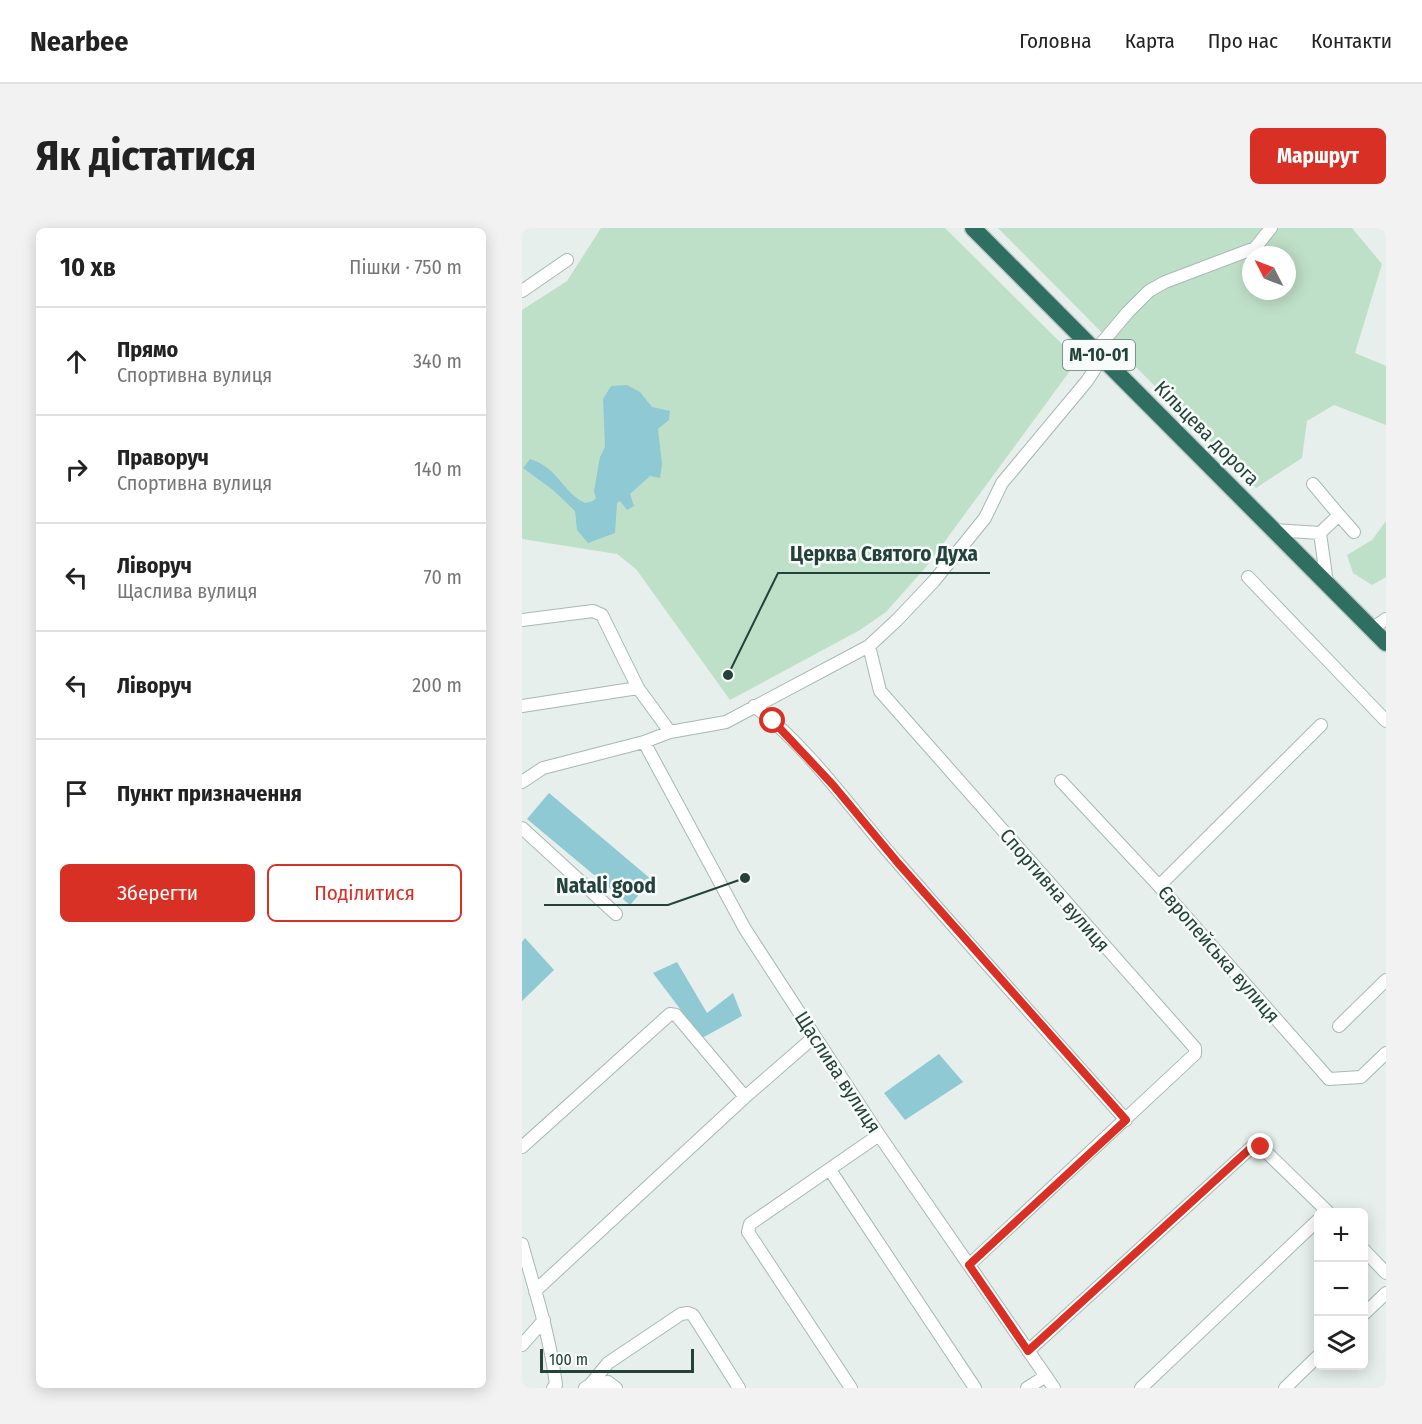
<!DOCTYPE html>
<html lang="uk">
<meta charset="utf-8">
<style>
body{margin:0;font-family:"Fira Sans Condensed",sans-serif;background:#f2f2f2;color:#222}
.controls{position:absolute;right:18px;bottom:18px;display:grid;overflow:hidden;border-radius:9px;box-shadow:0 3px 15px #0003}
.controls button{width:54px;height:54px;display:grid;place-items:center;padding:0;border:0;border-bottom:2px solid #e0e0e0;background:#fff;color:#222;font:30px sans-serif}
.compass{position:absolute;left:720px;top:18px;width:54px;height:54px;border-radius:50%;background:#fff;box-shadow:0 3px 15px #0003;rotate:312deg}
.scale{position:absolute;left:18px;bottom:15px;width:154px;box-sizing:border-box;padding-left:6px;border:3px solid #24423a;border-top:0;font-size:16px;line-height:21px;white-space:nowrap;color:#24423a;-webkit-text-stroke:4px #f7fbf9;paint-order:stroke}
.stop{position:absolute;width:18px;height:18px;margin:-14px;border:4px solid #d93025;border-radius:50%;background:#fff}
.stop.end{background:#d93025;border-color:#fff;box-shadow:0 2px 6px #0008}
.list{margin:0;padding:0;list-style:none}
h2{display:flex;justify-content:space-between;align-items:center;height:78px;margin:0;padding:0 24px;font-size:26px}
h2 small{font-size:20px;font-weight:400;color:#767676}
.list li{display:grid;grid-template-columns:39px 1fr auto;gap:18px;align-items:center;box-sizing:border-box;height:108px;padding:0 24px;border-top:2px solid #e0e0e0}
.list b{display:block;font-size:22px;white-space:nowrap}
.list p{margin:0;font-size:20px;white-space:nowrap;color:#767676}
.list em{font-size:20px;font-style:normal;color:#767676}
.actions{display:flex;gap:12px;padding:18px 24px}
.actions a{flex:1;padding:14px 0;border:2px solid #d93025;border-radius:9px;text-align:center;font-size:21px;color:#d93025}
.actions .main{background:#d93025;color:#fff}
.icon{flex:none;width:33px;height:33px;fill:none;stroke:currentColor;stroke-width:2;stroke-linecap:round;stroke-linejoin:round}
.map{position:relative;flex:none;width:864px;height:1160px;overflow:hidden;border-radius:9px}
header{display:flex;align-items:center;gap:36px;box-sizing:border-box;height:84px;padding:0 30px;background:#fff;border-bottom:2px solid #e0e0e0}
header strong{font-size:28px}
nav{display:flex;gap:33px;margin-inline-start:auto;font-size:21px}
.intro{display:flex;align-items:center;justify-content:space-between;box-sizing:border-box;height:144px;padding:0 36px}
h1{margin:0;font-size:42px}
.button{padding:15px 27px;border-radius:9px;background:#d93025;color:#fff;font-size:21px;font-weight:700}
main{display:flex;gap:36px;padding:0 36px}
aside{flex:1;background:#fff;border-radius:9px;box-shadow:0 3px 15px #0003}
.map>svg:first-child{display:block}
.green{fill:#bfe0c8;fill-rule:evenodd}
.water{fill:#8ec9d4}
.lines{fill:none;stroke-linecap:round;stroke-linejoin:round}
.minor-casing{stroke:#a8b8b2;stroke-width:14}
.highway-casing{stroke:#c2cac8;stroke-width:19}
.minor{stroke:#fff;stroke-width:12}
.highway{stroke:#2f6f62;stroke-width:16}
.route{stroke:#d93025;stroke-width:8}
.labels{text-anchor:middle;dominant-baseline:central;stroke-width:5;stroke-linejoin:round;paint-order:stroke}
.shield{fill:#f7fbf9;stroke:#637a73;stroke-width:1.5}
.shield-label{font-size:18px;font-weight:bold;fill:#24423a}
.street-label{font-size:20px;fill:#24423a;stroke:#f7fbf9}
.leader{fill:none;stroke:#24423a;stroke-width:2}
.callout-dot{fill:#24423a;stroke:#f7fbf9;stroke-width:2}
.callout-label{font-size:21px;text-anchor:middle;font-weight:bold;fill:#24423a;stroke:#f7fbf9;stroke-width:5;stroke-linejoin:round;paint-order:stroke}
</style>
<header>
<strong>Nearbee</strong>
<nav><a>Головна</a><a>Карта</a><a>Про нас</a><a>Контакти</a></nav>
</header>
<div class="intro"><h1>Як дістатися</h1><a class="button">Маршрут</a></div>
<main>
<aside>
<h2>10 хв<small>Пішки · 750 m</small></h2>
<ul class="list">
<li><svg class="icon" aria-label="ahead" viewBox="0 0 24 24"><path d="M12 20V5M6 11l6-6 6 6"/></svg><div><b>Прямо</b><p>Спортивна вулиця</p></div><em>340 m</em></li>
<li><svg class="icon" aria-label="right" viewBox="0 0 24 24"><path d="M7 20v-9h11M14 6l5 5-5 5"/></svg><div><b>Праворуч</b><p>Спортивна вулиця</p></div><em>140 m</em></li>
<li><svg class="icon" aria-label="left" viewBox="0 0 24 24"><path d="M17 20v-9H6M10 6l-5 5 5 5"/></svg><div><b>Ліворуч</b><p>Щаслива вулиця</p></div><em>70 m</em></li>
<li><svg class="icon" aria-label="left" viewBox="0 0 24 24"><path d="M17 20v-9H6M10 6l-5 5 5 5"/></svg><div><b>Ліворуч</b></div><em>200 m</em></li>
<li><svg class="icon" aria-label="arrive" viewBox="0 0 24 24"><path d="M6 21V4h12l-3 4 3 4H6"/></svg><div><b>Пункт призначення</b></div></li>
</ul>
<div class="actions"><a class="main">Зберегти</a><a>Поділитися</a></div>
</aside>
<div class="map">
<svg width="864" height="1160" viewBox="0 0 864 1160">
<rect width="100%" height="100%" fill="#e6efeb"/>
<!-- green -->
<path class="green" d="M79,0h344l133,132 -152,207 -40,45 -26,18 -130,70 -94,-131 -19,-15 -95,-15v-229l45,-29z
M476,0h354l30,36 -27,89 31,13v59l-52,-20 -27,16 -5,37 -46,30zM729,27h36v36h-36z
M864,293v56l-14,8 -19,-12 -6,-18 25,-15z"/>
<!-- water -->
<path class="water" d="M105,157l13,7 12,15 18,4 -1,9 -11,9 4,35 -2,14 -10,-2 -20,18 4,12 -7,4 -7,-9 -3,2 -2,30 -27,10 -11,-13 -2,-19 -22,-21 -30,-22 7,-9c29,9 32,33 55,44l8,-2 3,-3 -2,-7 6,-34 5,-10 -2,-48 8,-13z
M27,565l103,87 -22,25 -103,-86z
M3,710l29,32 -32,31v-59z
M155,734l30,51 26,-20 9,23 -40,22 -49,-65z
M417,826l24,28 -58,38 -21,-27z"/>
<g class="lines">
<!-- minor casing -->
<g class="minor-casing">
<path id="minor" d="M0,63l45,-31
M573,123l33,-39 21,-21 16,-9 90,-34 16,-20
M791,256l26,31 -19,18 7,50
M817,287l15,17
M752,302l46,3
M726,349l138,144
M0,392l71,-9 9,4 36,73 32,44
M850,401l14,-10
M347,418l11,45 315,357v6l-226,211
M0,478l116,-18
M232,478c57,43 98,105 145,158 75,86 151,171 227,256
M122,514l101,187 134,206 175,253
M539,553l98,105 170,193 32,-2 25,-24
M0,554l21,-14 101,-26 26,-10 56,-10 143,-76 28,-26 37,-39 51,-63 17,-35 85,-102 15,-23
M0,600l94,86
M637,658l162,-161
M817,798l47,-46
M0,919l148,-133 6,1 69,82
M308,942l145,218
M0,1016c13,47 28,92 34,141l-3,3
M842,1022l22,23
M13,1063l210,-194 69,-60
M842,1086l22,-21
M0,1117l22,-25
M506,1123l226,-206 7,2 67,65
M68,1157l18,-3 8,6
M63,1160l5,-3 18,-22 73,-49 7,-1 5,2 46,73
M329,1160l-103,-156 2,-8 129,-89
M505,1160l19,-12
M619,1160l177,-168
M763,1160l33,-32"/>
</g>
<!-- highway casing -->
<g class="highway-casing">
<path id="highway" d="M451,0l413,415"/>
</g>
<!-- minor -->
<use href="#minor" class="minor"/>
<!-- highway -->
<use href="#highway" class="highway"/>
</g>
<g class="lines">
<!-- route -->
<path class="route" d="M251,493l60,64 65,78 228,257 -157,145 59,86 226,-206 7,2"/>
</g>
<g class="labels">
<!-- shield labels -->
<rect class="shield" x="541" y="112" width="72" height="30" rx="4.5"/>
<g class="shield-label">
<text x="577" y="127">М-10-01</text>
</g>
<!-- street labels -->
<g class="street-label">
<text transform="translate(685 205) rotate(45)">Кільцева дорога</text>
<text transform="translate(533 662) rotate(49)">Спортивна вулиця</text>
<text transform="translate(697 726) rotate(49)">Європейська вулиця</text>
<text transform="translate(316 844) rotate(57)">Щаслива вулиця</text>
</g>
</g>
<!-- callouts -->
<path class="leader" d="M206 447L256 345H468M223 650L146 677H22"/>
<g class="callout-dot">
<circle cx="206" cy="447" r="6"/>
<circle cx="223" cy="650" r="6"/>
</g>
<g class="callout-label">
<text x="362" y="333">Церква Святого Духа</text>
<text x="84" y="665">Natali good</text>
</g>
</svg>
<div class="controls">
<button>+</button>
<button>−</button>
<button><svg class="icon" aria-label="layers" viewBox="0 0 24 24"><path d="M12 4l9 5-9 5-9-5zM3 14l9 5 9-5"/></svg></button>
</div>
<svg class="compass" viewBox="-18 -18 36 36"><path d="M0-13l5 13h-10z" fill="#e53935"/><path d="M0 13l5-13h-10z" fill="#767676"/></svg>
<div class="scale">100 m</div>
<div class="stop" style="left:251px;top:493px"></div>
<div class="stop end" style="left:739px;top:919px"></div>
</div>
</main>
